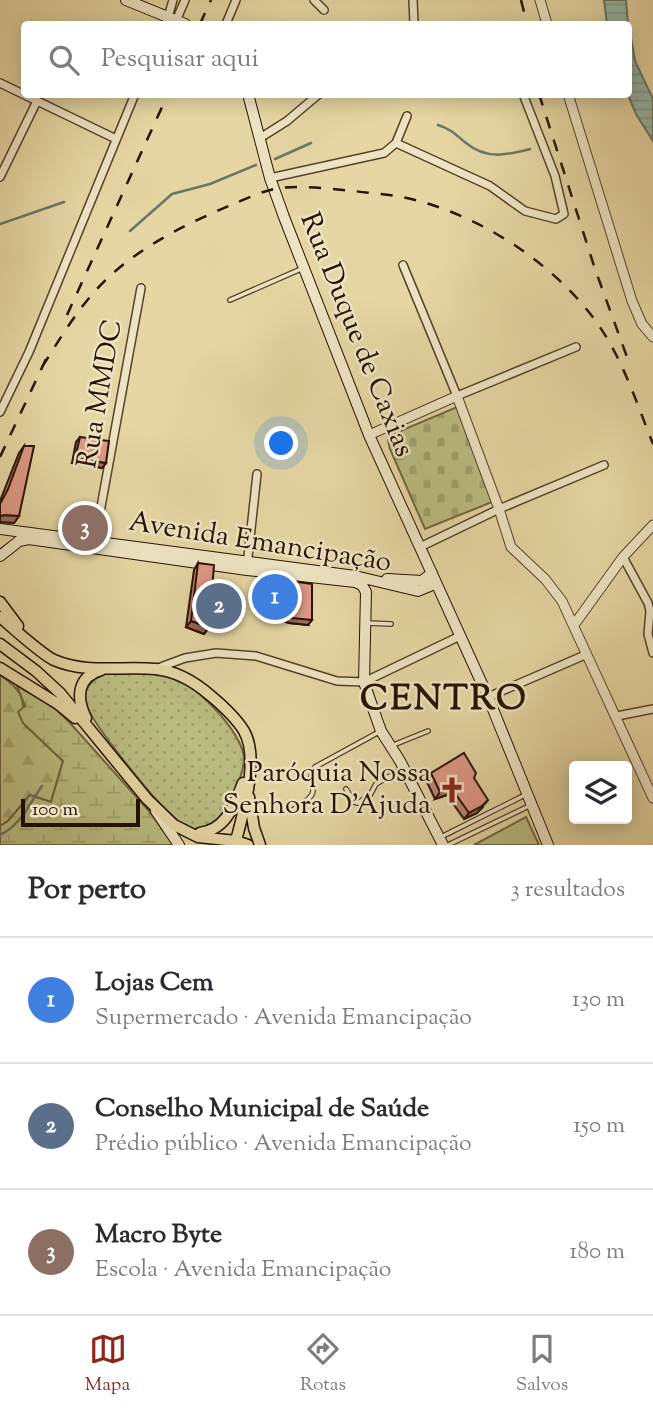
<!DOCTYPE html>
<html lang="pt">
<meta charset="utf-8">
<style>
body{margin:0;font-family:"Sorts Mill Goudy",serif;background:#f2f2f3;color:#2b2b33}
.controls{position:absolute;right:21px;bottom:21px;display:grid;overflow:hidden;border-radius:7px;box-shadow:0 4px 18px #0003}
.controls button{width:63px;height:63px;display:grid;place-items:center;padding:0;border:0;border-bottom:2px solid #e1e1e2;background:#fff;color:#2b2b33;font:35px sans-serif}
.scale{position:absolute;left:21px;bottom:18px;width:119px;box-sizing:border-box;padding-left:7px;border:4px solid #271100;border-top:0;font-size:19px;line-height:24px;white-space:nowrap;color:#271100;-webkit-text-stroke:5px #eee4c3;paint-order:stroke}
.you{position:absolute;left:282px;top:444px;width:24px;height:24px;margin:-18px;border:5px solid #fff;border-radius:50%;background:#1a73e8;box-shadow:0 0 0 10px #1a73e833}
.badge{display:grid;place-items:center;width:46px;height:46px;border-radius:50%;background:#8f2418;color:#fff;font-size:23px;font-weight:700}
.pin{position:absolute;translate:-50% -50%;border:4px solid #fff;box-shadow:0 2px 7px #0006}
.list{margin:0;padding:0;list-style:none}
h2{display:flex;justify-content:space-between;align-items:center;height:91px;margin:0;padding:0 28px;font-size:30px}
h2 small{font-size:23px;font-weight:400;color:#7c7c81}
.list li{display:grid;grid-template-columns:46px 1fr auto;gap:21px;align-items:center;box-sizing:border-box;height:126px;padding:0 28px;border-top:2px solid #e1e1e2}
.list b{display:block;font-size:26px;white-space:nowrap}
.list p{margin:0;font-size:23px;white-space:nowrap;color:#7c7c81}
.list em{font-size:23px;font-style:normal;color:#7c7c81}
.icon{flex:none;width:38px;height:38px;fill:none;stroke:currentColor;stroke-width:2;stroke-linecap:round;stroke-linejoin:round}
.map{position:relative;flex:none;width:653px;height:845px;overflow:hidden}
.search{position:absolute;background:#fff;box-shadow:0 4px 18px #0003;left:21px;right:21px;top:21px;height:77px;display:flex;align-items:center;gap:18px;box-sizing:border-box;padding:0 24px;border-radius:7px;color:#7c7c81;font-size:26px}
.sheet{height:469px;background:#fff}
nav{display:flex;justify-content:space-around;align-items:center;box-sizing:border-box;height:98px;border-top:2px solid #e1e1e2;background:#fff;font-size:19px;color:#7c7c81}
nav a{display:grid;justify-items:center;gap:4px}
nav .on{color:#8f2418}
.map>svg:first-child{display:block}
.grass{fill:url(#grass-dots);stroke:#706640;stroke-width:2}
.forest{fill:url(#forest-firs);stroke:#706640;stroke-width:2}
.wetland{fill:url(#wetland-marsh);stroke:#706640;stroke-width:2}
.cemetery{fill:url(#cemetery-stones);stroke:#706640;stroke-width:2}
.park{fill:#babc81;stroke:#706640;stroke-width:2}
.water{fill:url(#water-rules);stroke:#6a7665;stroke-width:2}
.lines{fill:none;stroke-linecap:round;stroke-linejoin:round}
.stream{stroke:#6a7665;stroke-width:2.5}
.service-casing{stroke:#564229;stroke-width:6}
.minor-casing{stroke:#564229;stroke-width:10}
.tertiary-casing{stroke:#564229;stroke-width:11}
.secondary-casing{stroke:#271100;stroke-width:12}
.primary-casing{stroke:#271100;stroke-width:13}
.service{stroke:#eee4c3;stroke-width:3.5}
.minor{stroke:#eee4c3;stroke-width:7}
.tertiary{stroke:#eee4c3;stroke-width:9}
.secondary{stroke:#eee4c3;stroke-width:10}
.primary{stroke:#e5d6a3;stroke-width:10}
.rail{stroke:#271100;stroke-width:2.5;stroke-dasharray:12 12;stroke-linecap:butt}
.wall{fill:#c18474;stroke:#271100;stroke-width:2}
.shaded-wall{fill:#9d6b5e;stroke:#271100;stroke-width:2}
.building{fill:#e09987;stroke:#271100;stroke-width:2}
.labels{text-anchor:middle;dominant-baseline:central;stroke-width:5;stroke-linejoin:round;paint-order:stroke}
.street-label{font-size:28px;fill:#271100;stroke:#eee4c3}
.poi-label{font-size:28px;fill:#271100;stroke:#eee4c3;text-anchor:end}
.district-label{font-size:35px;font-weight:bold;letter-spacing:2px;fill:#271100;stroke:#eee4c3}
</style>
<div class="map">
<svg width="653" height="845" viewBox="0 0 653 845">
<defs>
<pattern id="grass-dots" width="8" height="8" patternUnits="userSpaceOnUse" patternTransform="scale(1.75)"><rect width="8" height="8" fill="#babc81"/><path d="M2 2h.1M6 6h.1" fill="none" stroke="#a0a16e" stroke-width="1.8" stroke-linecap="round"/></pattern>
<pattern id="forest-firs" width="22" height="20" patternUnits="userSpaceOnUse" patternTransform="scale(1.75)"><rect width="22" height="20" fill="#babc81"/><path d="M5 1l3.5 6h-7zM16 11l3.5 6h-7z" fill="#a0a16e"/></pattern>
<pattern id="wetland-marsh" width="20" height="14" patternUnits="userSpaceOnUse" patternTransform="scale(1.75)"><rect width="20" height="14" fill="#babc81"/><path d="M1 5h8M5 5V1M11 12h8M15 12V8" fill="none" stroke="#a0a16e"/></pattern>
<pattern id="cemetery-stones" width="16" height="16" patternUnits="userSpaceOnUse" patternTransform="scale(1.75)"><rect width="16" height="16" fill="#babc81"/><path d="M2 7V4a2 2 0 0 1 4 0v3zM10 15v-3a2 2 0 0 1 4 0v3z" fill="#a0a16e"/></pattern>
<pattern id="water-rules" width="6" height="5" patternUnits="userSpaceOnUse" patternTransform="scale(1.75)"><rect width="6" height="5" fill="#96b9a9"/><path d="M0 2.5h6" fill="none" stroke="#819e90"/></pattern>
</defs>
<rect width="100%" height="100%" fill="#e5d6a3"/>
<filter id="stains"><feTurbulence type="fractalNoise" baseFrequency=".00286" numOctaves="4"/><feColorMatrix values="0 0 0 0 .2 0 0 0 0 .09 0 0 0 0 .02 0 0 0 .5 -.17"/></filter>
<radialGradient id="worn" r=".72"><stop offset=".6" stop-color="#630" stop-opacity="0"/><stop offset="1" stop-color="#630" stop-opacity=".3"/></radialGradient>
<!-- grass -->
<path class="grass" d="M106,673c19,0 41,-3 60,1 25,5 79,59 78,86 -2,21 -14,42 -23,61l-24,10c-8,-4 -18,-7 -24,-13 -16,-16 -86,-99 -88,-117 -2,-15 10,-23 21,-28z"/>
<!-- forest -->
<path class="forest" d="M0,675c21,14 25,22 23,48l40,38 -12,41 -21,-7 -22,26 -8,5z"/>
<!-- wetland -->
<path class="wetland" d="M17,686l37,21 17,17 77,86 26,35h-174v-19l8,-5 22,-26 21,7 12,-41 -40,-38 -5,-11 7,-6z"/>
<!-- cemetery -->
<path class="cemetery" d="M457,407l35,95 -67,27 -35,-80 -2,-9 5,-6z"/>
<!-- park -->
<path class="park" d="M526,817l13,28h-65z"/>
<!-- water -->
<path class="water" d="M604,0h22l2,24h-21z
M629,26l6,35 18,38v42l-17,-27 -8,-19z"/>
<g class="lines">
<!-- stream -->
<path class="stream" d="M438,125c13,4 18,10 28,18 21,17 40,12 64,6
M275,159l36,-16
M0,224l64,-22
M130,231l42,-37 38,-10 46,-19
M0,835c21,-10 29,-31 42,-49"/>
<!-- service casing -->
<g class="service-casing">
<path id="service" d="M230,300l71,-31
M367,623l24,1
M391,746l37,-15
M346,789l8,13 4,1 12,-8 6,-11 26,-15
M291,811c41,-24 10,-22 24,-44l64,-35
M441,837l84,-42
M448,845l83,-40"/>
</g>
<!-- minor casing -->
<g class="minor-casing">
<path id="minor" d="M314,0l10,10
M413,0l1,24
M176,21l9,-21
M166,24l7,-24
M226,24l10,-24
M0,83l116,56
M260,138l27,-17 32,-27
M396,143l94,43 35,25 31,8 8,-5 -9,-38 -32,-82
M0,177l37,-76
M270,178l114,-25 12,-10 11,-27
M403,265l54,131 119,-49
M0,412l29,-60 106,-258
M94,545l47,-257
M420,547l79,-38 105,-44
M623,557l25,46 2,8 -2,23 5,19
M247,566l10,-92
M158,668l27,-10 31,-5 40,3 81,25 27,1 96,-46
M488,697l97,-42
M617,716l36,-7"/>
</g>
<!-- tertiary casing -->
<g class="tertiary-casing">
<path id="tertiary" d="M540,0l7,24
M568,94l64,207 10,23 11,13
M369,435l88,-39 42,113 12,38 34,32 17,22 91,197
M574,625l49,-68 30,-32"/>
</g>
<!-- secondary casing -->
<g class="secondary-casing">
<path id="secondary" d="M126,0l59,24
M248,94l22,84 14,39 85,218 119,262 60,148
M0,529l355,47 63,15 12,-5
M0,556l19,-15 10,-2 218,31 108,12 7,3 4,7
M387,579l35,2 10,-8
M366,592l-2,90 5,15 12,34 19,30 43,84
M156,811l23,34"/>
</g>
<!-- primary casing -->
<g class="primary-casing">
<path id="primary" d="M0,602l18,24
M0,617c13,11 41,37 54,43 32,14 68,6 101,9 22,2 40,13 56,27 12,10 25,22 33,35 16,28 -1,81 -8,110
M0,644l36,27 24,22 87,106 27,26 24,12 38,4 12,4
M0,668l58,36 17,14
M86,718c-10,-20 -9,-41 15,-48
M249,797l5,31 6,17
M200,833c27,-4 34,-28 43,-50"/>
</g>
<!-- service -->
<use href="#service" class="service"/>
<!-- minor -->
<use href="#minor" class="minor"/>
<!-- tertiary -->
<use href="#tertiary" class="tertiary"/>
<!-- secondary -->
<use href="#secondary" class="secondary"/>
<!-- primary -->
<use href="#primary" class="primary"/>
<!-- rail -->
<path class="rail" d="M521,0l6,24
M200,24l11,-24
M539,94l56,175 32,88
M67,315l101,-221
M42,367c21,-33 40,-66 70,-93 34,-30 76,-51 119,-69 15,-6 32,-15 49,-17 24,-3 51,1 74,3 14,2 29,3 43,5 71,13 146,59 191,115 32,39 47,88 65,133
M0,457l46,-98"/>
</g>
<!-- wall -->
<path class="wall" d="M80,437l26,26 -4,5 -30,-5 4,-21z
M24,446l-5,70 -5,7 -14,-1v-21l19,-48z
M198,563l11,64 -5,7 -18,-7 8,-57z
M270,578l38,47 -19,-2 -23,-8v-31z
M431,773l43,5 9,29 -6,6 -13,6 -17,-24 -12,4 -9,-19z"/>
<!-- shaded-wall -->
<path class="shaded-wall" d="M75,458l31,5 -4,5 -30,-5z
M5,515l14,1 -5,7 -14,-1v-6z
M270,610l42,10 -4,5 -19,-2 -23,-8z
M191,621l18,6 -5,7 -18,-7z
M452,789l-5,6 -12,4 5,-7z
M488,800l-11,13 -13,6 5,-6z"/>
<!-- building -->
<path class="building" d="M80,437l29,4 -3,22 -31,-5z
M24,446h10l-15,70 -14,-1 -5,1v-12l8,-15z
M198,563l16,2 -5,62 -18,-6z
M270,578l42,6v36l-20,-2 -22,-8z
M464,753l12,20 -2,5 14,22 -6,6 -13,7 -17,-24 -12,3 -9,-19z"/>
<!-- icons -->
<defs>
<g id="church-bare" transform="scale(2.1)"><path d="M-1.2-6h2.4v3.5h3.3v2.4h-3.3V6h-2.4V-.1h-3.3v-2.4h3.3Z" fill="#8f2418" stroke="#eee4c3" stroke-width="2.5" paint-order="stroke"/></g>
</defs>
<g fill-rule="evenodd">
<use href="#church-bare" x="452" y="790"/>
</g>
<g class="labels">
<!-- street labels -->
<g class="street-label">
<text transform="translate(356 335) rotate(68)">Rua Duque de Caxias</text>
<text transform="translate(101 394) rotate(-80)">Rua MMDC</text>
<text transform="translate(260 543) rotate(9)">Avenida Emancipação</text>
</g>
<!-- poi labels -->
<g class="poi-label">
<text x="431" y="774">Paróquia Nossa<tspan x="431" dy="32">Senhora D'Ajuda</tspan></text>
</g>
<!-- district labels -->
<g class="district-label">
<text x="444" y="700">CENTRO</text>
</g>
</g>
<rect width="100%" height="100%" filter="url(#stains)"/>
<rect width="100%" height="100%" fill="url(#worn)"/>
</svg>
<div class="controls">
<button><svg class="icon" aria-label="layers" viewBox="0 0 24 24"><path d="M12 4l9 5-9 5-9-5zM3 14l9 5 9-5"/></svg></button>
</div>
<div class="scale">100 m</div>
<div class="you"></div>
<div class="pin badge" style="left:275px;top:597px;background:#3f7fe0">1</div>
<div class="pin badge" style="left:219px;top:606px;background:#5c6f8a">2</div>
<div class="pin badge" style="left:85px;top:528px;background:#8d6e63">3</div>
<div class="search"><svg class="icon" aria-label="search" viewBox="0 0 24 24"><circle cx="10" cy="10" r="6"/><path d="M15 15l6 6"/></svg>Pesquisar aqui</div>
</div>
<section class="sheet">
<h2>Por perto<small>3 resultados</small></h2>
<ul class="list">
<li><span class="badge" style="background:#3f7fe0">1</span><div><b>Lojas Cem</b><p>Supermercado · Avenida Emancipação</p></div><em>130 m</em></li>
<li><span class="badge" style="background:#5c6f8a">2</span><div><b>Conselho Municipal de Saúde</b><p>Prédio público · Avenida Emancipação</p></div><em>150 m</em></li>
<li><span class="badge" style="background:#8d6e63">3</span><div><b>Macro Byte</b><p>Escola · Avenida Emancipação</p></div><em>180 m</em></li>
</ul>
</section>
<nav>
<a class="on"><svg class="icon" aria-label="map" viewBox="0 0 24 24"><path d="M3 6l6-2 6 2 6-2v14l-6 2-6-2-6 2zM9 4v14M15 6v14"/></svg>Mapa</a>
<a><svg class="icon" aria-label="directions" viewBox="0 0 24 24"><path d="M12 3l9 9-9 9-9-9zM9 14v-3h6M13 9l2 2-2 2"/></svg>Rotas</a>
<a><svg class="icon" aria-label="saved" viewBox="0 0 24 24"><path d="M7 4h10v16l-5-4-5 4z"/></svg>Salvos</a>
</nav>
